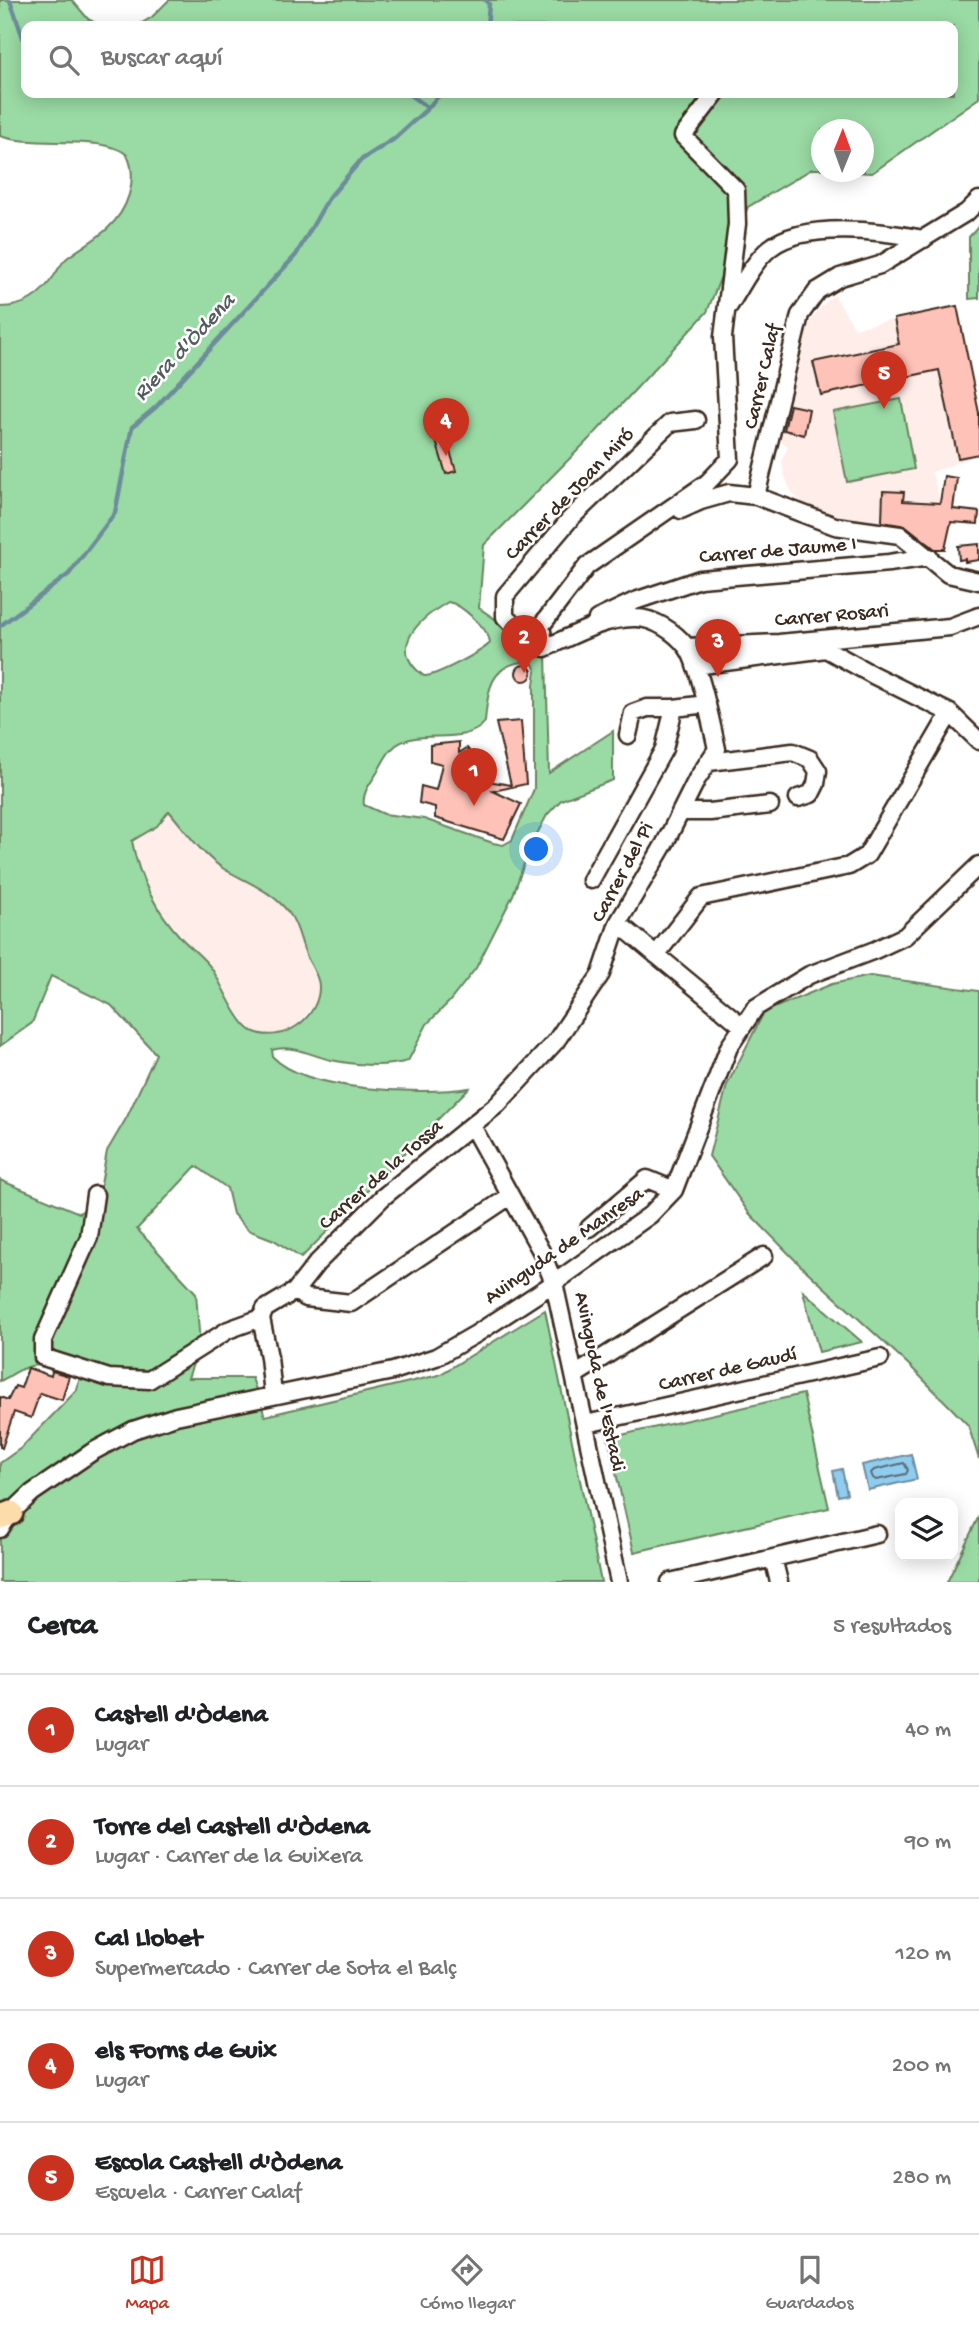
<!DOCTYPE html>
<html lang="es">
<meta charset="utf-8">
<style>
body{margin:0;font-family:"Gochi Hand",sans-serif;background:#f2f2f2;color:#202124}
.controls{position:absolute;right:21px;bottom:21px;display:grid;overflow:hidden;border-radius:14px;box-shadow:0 4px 18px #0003}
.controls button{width:63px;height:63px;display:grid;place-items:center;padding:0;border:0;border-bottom:2px solid #e0e0e0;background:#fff;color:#202124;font:35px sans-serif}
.compass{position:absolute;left:811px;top:119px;width:63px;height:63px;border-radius:50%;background:#fff;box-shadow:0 4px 18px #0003;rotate:1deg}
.you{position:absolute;left:537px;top:850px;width:24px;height:24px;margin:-18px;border:5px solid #fff;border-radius:50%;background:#1a73e8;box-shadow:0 0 0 10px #1a73e833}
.badge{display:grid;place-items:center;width:46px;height:46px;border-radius:50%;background:#c8321e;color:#fff;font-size:23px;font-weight:700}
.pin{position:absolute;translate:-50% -58px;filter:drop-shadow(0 2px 4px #0008)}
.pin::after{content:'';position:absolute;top:37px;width:24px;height:21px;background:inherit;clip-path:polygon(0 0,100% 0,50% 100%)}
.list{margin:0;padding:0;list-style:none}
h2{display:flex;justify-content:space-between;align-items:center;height:91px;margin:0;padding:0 28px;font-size:30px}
h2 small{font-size:23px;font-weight:400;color:#757577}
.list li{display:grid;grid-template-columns:46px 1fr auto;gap:21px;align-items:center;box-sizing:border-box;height:112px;padding:0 28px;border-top:2px solid #e0e0e0}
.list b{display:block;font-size:26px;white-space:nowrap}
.list p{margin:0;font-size:23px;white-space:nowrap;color:#757577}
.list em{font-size:23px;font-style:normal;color:#757577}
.icon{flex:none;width:38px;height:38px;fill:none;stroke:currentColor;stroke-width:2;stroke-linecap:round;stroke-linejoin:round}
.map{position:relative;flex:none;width:979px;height:1582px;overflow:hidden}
.search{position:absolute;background:#fff;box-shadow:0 4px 18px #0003;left:21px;right:21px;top:21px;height:77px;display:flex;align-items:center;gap:18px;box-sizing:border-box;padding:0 24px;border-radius:14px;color:#757577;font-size:26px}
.sheet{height:651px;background:#fff}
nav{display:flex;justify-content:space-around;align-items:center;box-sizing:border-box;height:98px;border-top:2px solid #e0e0e0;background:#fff;font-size:19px;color:#757577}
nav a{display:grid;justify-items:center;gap:4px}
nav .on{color:#c8321e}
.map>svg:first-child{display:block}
.built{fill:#ffedea}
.green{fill:#9adaa4;stroke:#6a8261;stroke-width:2;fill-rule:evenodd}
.water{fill:#8fcdf0;stroke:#6d8c9c;stroke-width:2}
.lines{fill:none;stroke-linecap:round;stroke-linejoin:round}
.shore{stroke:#5d6b72;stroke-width:2}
.stream{stroke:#6d8c9c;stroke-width:4.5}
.building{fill:#fec2b8;stroke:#3b2a1e;stroke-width:2}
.minor-casing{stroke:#3b2a1e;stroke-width:21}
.highway-casing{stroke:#3b2a1e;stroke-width:28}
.minor{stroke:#fff;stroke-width:16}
.highway{stroke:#fddcac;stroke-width:23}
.labels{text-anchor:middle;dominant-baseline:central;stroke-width:5;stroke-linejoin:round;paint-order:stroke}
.street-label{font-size:21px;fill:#3b2a1e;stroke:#fff}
.water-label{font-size:23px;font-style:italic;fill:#545b5d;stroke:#fff}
</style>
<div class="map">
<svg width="979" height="1582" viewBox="0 0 979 1582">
<rect width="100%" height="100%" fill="#fff"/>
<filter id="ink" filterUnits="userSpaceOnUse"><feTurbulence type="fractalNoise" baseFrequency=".0143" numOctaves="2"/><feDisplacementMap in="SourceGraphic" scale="14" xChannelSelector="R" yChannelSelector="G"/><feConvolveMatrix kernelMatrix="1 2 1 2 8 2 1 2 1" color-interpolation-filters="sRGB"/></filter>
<g filter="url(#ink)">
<!-- built -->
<path class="built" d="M834,295l21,33 102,-22 22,107 -9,45 -38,14 8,31 -37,-2v-9l-19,-1 -2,31 -53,-6 -21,-8 -17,-16 -7,-18 -2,-14 6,-14 -8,-5 4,-11 24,-105 11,-16z
M169,811l43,49 44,25 19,13 16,16 12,27 2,13 14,27v7l-2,13 -23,28 -13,6 -7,1 -23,-6 -13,-16 -28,-48 -31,-30 -29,-40 -10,-21 -8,-34 25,-15z"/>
<!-- green -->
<path class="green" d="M0,0h72l16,19 13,7h-75v67h927v-67h-816l15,-9 17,-17h810v98l-107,75 -21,-1h13v-42h-42l-1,39h-9l-64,38 -41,105 -110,119 -113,114 -5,63 67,46 3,119 64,-42v49l-52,20 -14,15 -17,32 -17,48 -37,73 -27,34 -22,22 -19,37c-22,6 -50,4 -72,0 -20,-3 -44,-18 -64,-11l1,7c33,35 151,38 196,31l-168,170 -27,-18 -26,-10 -15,-16 -6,-26 -31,-22 -59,63 59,64 4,51 -12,34h64l13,38 174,-41 106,-65 56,272h-601v-119l21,-15 56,-58 3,-14c-16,-6 -37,-16 -55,-8 -9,3 -16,9 -25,13v-201l79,33 19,-12 9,-50 20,-34 29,-63 -45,-49 -60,-29 -19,47 -32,23v-739c25,0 40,-11 54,-31 4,-6 7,-13 13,-18 13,-10 28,-18 40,-29 20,-18 32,-49 20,-74 -22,-21 -94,-7 -127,-19zM448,602c13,2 41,27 42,41 -7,8 -56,34 -66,33 -38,-28 -5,-57 24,-74zM523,662l10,2 3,7 -2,14v104l-22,51 -9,5 -10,-2 -69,-24 -40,-5 -20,-9c-2,-11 5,-20 11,-29 6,-9 10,-21 18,-28 21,-22 72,0 92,-26 2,-26 4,-57 38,-60zM169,811c17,20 33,44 55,58 22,13 49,22 65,44 10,13 11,29 18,44 4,9 12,19 12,29 1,32 -37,59 -67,45 -15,-8 -30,-47 -40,-62 -9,-12 -20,-20 -30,-30 -26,-29 -43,-59 -50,-98l25,-15z
M979,226v72l-10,1v-62z
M901,399l13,70 -67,13 -14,-70z
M870,976l109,15v468l-11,-34 -59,-60 -109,-100 -51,-52 -40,-57 18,-71 37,-73 68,-28z
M803,1291l59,51 -43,10z
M803,1394l26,114 -195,44 -26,-114z
M979,1516v66h-32z"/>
<!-- water -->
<path class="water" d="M911,1454l6,25 -49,11 -6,-25z
M842,1469l5,25 -9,2 -5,-25z"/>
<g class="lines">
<!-- shore -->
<path class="shore" d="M904,1463l4,7 -2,4 -30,6 -3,-2 -2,-5 3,-3z"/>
<!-- stream -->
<path class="stream" d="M10,0l16,46
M485,0l4,4 -2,22
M407,93l21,15
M0,626l69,-52 46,-61 17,-86 24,-20 140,-152 32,-56 33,-39 33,-21 34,-31 13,-15"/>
</g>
<!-- building -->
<path class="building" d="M957,306l22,107v41l-21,4 -19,-88 -118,25 -8,-33 86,-18 -5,-25z
M790,405l19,4 -5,26 -20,-5z
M446,438l10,33 -10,3 -10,-33z
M944,476l13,2 -4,31 26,3 -1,12 -27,-2 -6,27h-10l-29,-23 -24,-4 1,-31 21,1 -1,9 37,2z
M979,544v16l-14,2v-3l-6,1 -1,-14z
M516 673a8 8 0 1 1 16 0a8 8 0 1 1-16 0Z
M521,721l5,63 -33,7 28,13 -17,35 -69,-21v-11l-16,-4 2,-17 15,4 6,-26 -12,-3v-16l29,-3v11l8,-5 11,14 9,4 -5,14 29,5 -15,-62z
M28,1368l23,8 1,-5 17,5 -7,24 -22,-7 -9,25 -17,-6 -12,36 -2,-1v-50l8,3 7,-14 6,2z"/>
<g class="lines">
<!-- minor casing -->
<g class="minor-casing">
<path id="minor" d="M729,306c12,-19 24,-44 41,-58 34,-27 113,-17 154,-9
M756,496l44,-181 17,-24 23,-14 40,-12 87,-53 12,-12
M681,510l20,-9 28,-8 27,3 79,30 65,9 48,39 31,7
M597,619l38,-18 65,-22 189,-16 40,-6
M541,626l-13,12 -23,-21v-21l65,-77 100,-96 26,-3
M687,647l92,-4 171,-16 29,-11
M695,666l131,-17 47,26 77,38 29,28
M628,735l5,-22 14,-5h27
M709,762l84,-10 17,7 8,12 -2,13 -5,10 -13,4
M681,812h29l60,-7
M591,880l73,-131 10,-41 33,-4
M618,923l123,102
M656,955l45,-58 148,-31 18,-11 83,-142
M472,1126l69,125 13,32 65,299
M95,1195l-6,42 -46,103v17l66,21 40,2 79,-50 33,-12
M589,1228l58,-49 27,11
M295,1291l11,7 45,5 159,-107
M575,1375l189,-119
M273,1395l-4,-38 -8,-39 4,-9 30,-18 22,-28 66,-66 115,-93 58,-63 45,-67 17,-51 47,-80 32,-64 20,-30c-5,-22 -18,-88 -31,-103 -11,-14 -32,-28 -50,-28 -31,-1 -64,18 -91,30l-4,-22 46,-60 120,-83 23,-24 -7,-122 14,-113 -1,-34 -53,-54 33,-43
M586,1424l294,-66
M0,1529l11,-16 21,-20 60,-41 41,-22 43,-14 217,-45 43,-14 40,-23 78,-51 96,-68 24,-25 55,-143 26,-39 54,-33 66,-25 30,-14 74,-71
M773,1558l6,24
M670,1582l207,-48"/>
</g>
<!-- highway casing -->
<g class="highway-casing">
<path id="highway" d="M0,1517l11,-4"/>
</g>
<!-- minor -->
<use href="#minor" class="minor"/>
<!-- highway -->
<use href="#highway" class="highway"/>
</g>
</g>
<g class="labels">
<!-- street labels -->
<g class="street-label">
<text transform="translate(764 377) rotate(-77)">Carrer Calaf</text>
<text transform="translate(571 495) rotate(-46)">Carrer de Joan Miró</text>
<text transform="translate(778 552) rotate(-5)">Carrer de Jaume I</text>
<text transform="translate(832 617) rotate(-5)">Carrer Rosari</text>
<text transform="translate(624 873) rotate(-62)">Carrer del Pi</text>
<text transform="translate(382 1176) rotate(-41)">Carrer de la Tossa</text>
<text transform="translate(565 1247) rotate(-35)">Avinguda de Manresa</text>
<text transform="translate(728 1371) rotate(-13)">Carrer de Gaudí</text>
<text transform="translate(598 1382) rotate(78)">Avinguda de l'Estadi</text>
</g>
<!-- water labels -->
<g class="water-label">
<text transform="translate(185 348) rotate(-47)">Riera d'Òdena</text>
</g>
</g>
</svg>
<div class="controls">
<button><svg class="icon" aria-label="layers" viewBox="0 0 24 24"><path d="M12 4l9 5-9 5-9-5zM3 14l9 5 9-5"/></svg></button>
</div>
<svg class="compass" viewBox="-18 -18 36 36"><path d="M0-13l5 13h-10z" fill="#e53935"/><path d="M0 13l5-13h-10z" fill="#757577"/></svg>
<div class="you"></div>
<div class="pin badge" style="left:474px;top:806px">1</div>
<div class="pin badge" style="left:524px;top:673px">2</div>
<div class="pin badge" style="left:718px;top:677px">3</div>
<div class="pin badge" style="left:446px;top:456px">4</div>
<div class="pin badge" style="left:884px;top:409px">5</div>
<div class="search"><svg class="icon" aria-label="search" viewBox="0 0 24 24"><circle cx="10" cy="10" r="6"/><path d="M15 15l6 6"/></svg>Buscar aquí</div>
</div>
<section class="sheet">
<h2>Cerca<small>5 resultados</small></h2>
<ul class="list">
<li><span class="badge">1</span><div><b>Castell d'Òdena</b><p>Lugar</p></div><em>40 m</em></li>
<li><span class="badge">2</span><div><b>Torre del Castell d'Òdena</b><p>Lugar · Carrer de la Guixera</p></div><em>90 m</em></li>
<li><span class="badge">3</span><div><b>Cal Llobet</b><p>Supermercado · Carrer de Sota el Balç</p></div><em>120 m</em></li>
<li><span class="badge">4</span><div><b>els Forns de Guix</b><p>Lugar</p></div><em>200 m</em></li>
<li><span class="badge">5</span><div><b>Escola Castell d'Òdena</b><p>Escuela · Carrer Calaf</p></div><em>280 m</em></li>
</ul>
</section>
<nav>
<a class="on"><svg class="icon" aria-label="map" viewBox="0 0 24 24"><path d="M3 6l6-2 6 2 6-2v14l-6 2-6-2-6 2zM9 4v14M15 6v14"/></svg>Mapa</a>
<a><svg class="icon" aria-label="directions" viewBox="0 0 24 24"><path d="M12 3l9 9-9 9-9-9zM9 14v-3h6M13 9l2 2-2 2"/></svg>Cómo llegar</a>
<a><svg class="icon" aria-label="saved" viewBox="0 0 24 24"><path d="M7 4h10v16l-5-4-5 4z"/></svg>Guardados</a>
</nav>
